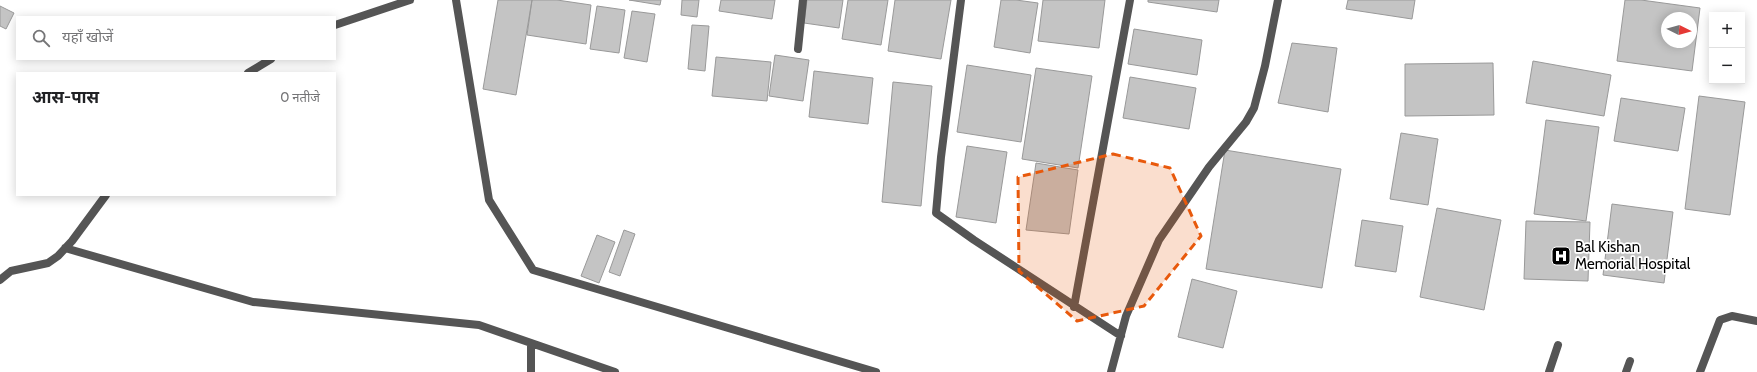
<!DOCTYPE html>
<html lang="hi">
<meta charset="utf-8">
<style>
body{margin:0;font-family:Cabin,"Noto Sans Devanagari",sans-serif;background:#f2f2f2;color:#202124}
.controls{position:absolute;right:12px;top:12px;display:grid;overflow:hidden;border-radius:0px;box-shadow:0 2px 10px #0003}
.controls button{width:36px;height:36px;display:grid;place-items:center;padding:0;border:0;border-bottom:1px solid #e0e0e0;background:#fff;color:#202124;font:20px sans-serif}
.compass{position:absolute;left:1661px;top:12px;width:36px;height:36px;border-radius:50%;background:#fff;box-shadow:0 2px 10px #0003;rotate:95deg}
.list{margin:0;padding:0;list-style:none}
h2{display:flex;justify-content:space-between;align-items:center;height:52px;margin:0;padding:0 16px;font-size:17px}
h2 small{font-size:13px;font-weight:400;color:#757577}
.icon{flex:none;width:22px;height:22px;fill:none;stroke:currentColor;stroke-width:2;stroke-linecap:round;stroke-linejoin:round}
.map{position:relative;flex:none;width:1757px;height:372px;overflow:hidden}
.search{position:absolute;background:#fff;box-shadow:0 2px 10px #0003;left:16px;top:16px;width:320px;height:44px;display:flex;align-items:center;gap:10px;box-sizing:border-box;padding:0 14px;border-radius:0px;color:#757577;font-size:15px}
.panel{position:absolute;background:#fff;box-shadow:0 2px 10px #0003;left:16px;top:72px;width:320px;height:124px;border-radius:0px}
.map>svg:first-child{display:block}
.building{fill:#c4c4c4;stroke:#999;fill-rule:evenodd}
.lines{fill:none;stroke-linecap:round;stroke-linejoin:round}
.street{stroke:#555;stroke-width:8}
.marked{fill:#e8590c;fill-opacity:0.2;stroke:#e8590c;stroke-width:3;stroke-dasharray:8 5;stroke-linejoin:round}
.labels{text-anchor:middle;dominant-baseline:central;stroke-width:3.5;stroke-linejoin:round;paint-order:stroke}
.poi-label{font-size:15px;fill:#000;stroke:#fff;text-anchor:start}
</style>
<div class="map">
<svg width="1757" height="372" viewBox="0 0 1757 372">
<rect width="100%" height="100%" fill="#fff"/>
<!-- building -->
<path class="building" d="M498,0h34l-16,95 -33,-6z
M532,0h25l34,5 -5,39 -59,-9z
M629,0h32l-1,5z
M682,0h17l-2,17 -16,-2z
M721,0h54l-3,19 -53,-8z
M807,0h36l-4,28 -35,-5z
M848,0h40l-7,45 -39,-6z
M895,0h56l-10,59 -53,-8z
M1001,0h15l22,3 -8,50 -36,-6z
M1043,0h62l-6,48 -61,-7z
M1148,0h71l-2,12 -69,-10z
M1348,0h67l-3,19 -66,-10z
M1625,0h16l59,8 -8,63 -75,-10zM1667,18h24v24h-24z
M0,6l14,7 -8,16 -6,-3z
M597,6l28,4 -6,43 -29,-4z
M632,11l23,3 -8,48 -23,-4z
M692,25l17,1 -4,45 -17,-2z
M1134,29l68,11 -5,35 -69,-11z
M1292,43l45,5 -9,64 -50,-9z
M775,55l34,5 -6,41 -34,-5z
M716,57l55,5 -4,39 -55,-5z
M1533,61l78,14 -7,41 -78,-13z
M1493,63l1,52 -89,1v-52z
M967,65l64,10 -10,67 -64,-10z
M1036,68l56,8 -14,92 -56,-9z
M814,71l59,7 -5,46 -59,-7z
M1130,77l66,11 -7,41 -66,-11z
M893,82l39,4 -11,120 -39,-4z
M1699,96l46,6 -15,113 -45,-6z
M1621,98l64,10 -7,43 -64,-10z
M1546,120l53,7 -13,94 -52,-7z
M1401,133l37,6 -10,66 -38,-6z
M967,146l40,6 -11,71 -40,-6z
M1225,150l116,19 -19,119 -116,-19z
M1036,163l42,7 -9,64 -43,-4z
M1612,204l61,8 -9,71 -61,-8z
M1437,208l64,12 -17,90 -64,-13z
M1362,220l41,6 -7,46 -41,-6z
M1526,221l64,1 -2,59 -64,-2z
M624,230l11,4 -15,42 -11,-4z
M597,235l18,7 -16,41 -18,-7z
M1192,279l45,12 -14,57 -45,-11z"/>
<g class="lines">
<!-- street -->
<path class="street" d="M456,0l33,200 44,70 343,102
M961,0l-20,157 -5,56 38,27 147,96
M335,25l75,-25
M798,49l5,-49
M248,73l23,-14
M65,248l188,54 226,23 136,47
M0,280l11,-9 37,-8 10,-7 14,-15 34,-46
M1074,307l56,-307
M531,372v-29
M1111,372l15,-56 33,-76 50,-73 37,-45 8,-14 11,-42 13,-66
M1549,372l9,-27
M1626,372l4,-11
M1700,372l20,-52 12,-4 25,5"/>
</g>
<!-- marked area -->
<path class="marked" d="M1113,154l57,14 31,68 -57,70 -67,15 -58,-50 -1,-94z"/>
<!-- icons -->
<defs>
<g id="hospital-square" transform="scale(1)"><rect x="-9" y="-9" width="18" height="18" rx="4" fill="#000" stroke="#fff"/><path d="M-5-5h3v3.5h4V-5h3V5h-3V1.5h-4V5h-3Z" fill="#fff"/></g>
</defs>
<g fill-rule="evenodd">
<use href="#hospital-square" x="1561" y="256"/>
</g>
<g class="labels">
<!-- poi labels -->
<g class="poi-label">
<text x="1575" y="247">Bal Kishan<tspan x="1575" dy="17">Memorial Hospital</tspan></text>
</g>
</g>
</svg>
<div class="controls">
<button>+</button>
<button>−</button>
</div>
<svg class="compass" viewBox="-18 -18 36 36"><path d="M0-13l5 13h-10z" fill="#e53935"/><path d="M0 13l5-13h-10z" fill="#757577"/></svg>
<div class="search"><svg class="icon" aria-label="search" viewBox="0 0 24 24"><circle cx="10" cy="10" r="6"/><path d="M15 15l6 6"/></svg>यहाँ खोजें</div>
<section class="panel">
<h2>आस-पास<small>0 नतीजे</small></h2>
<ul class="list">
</ul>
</section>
</div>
